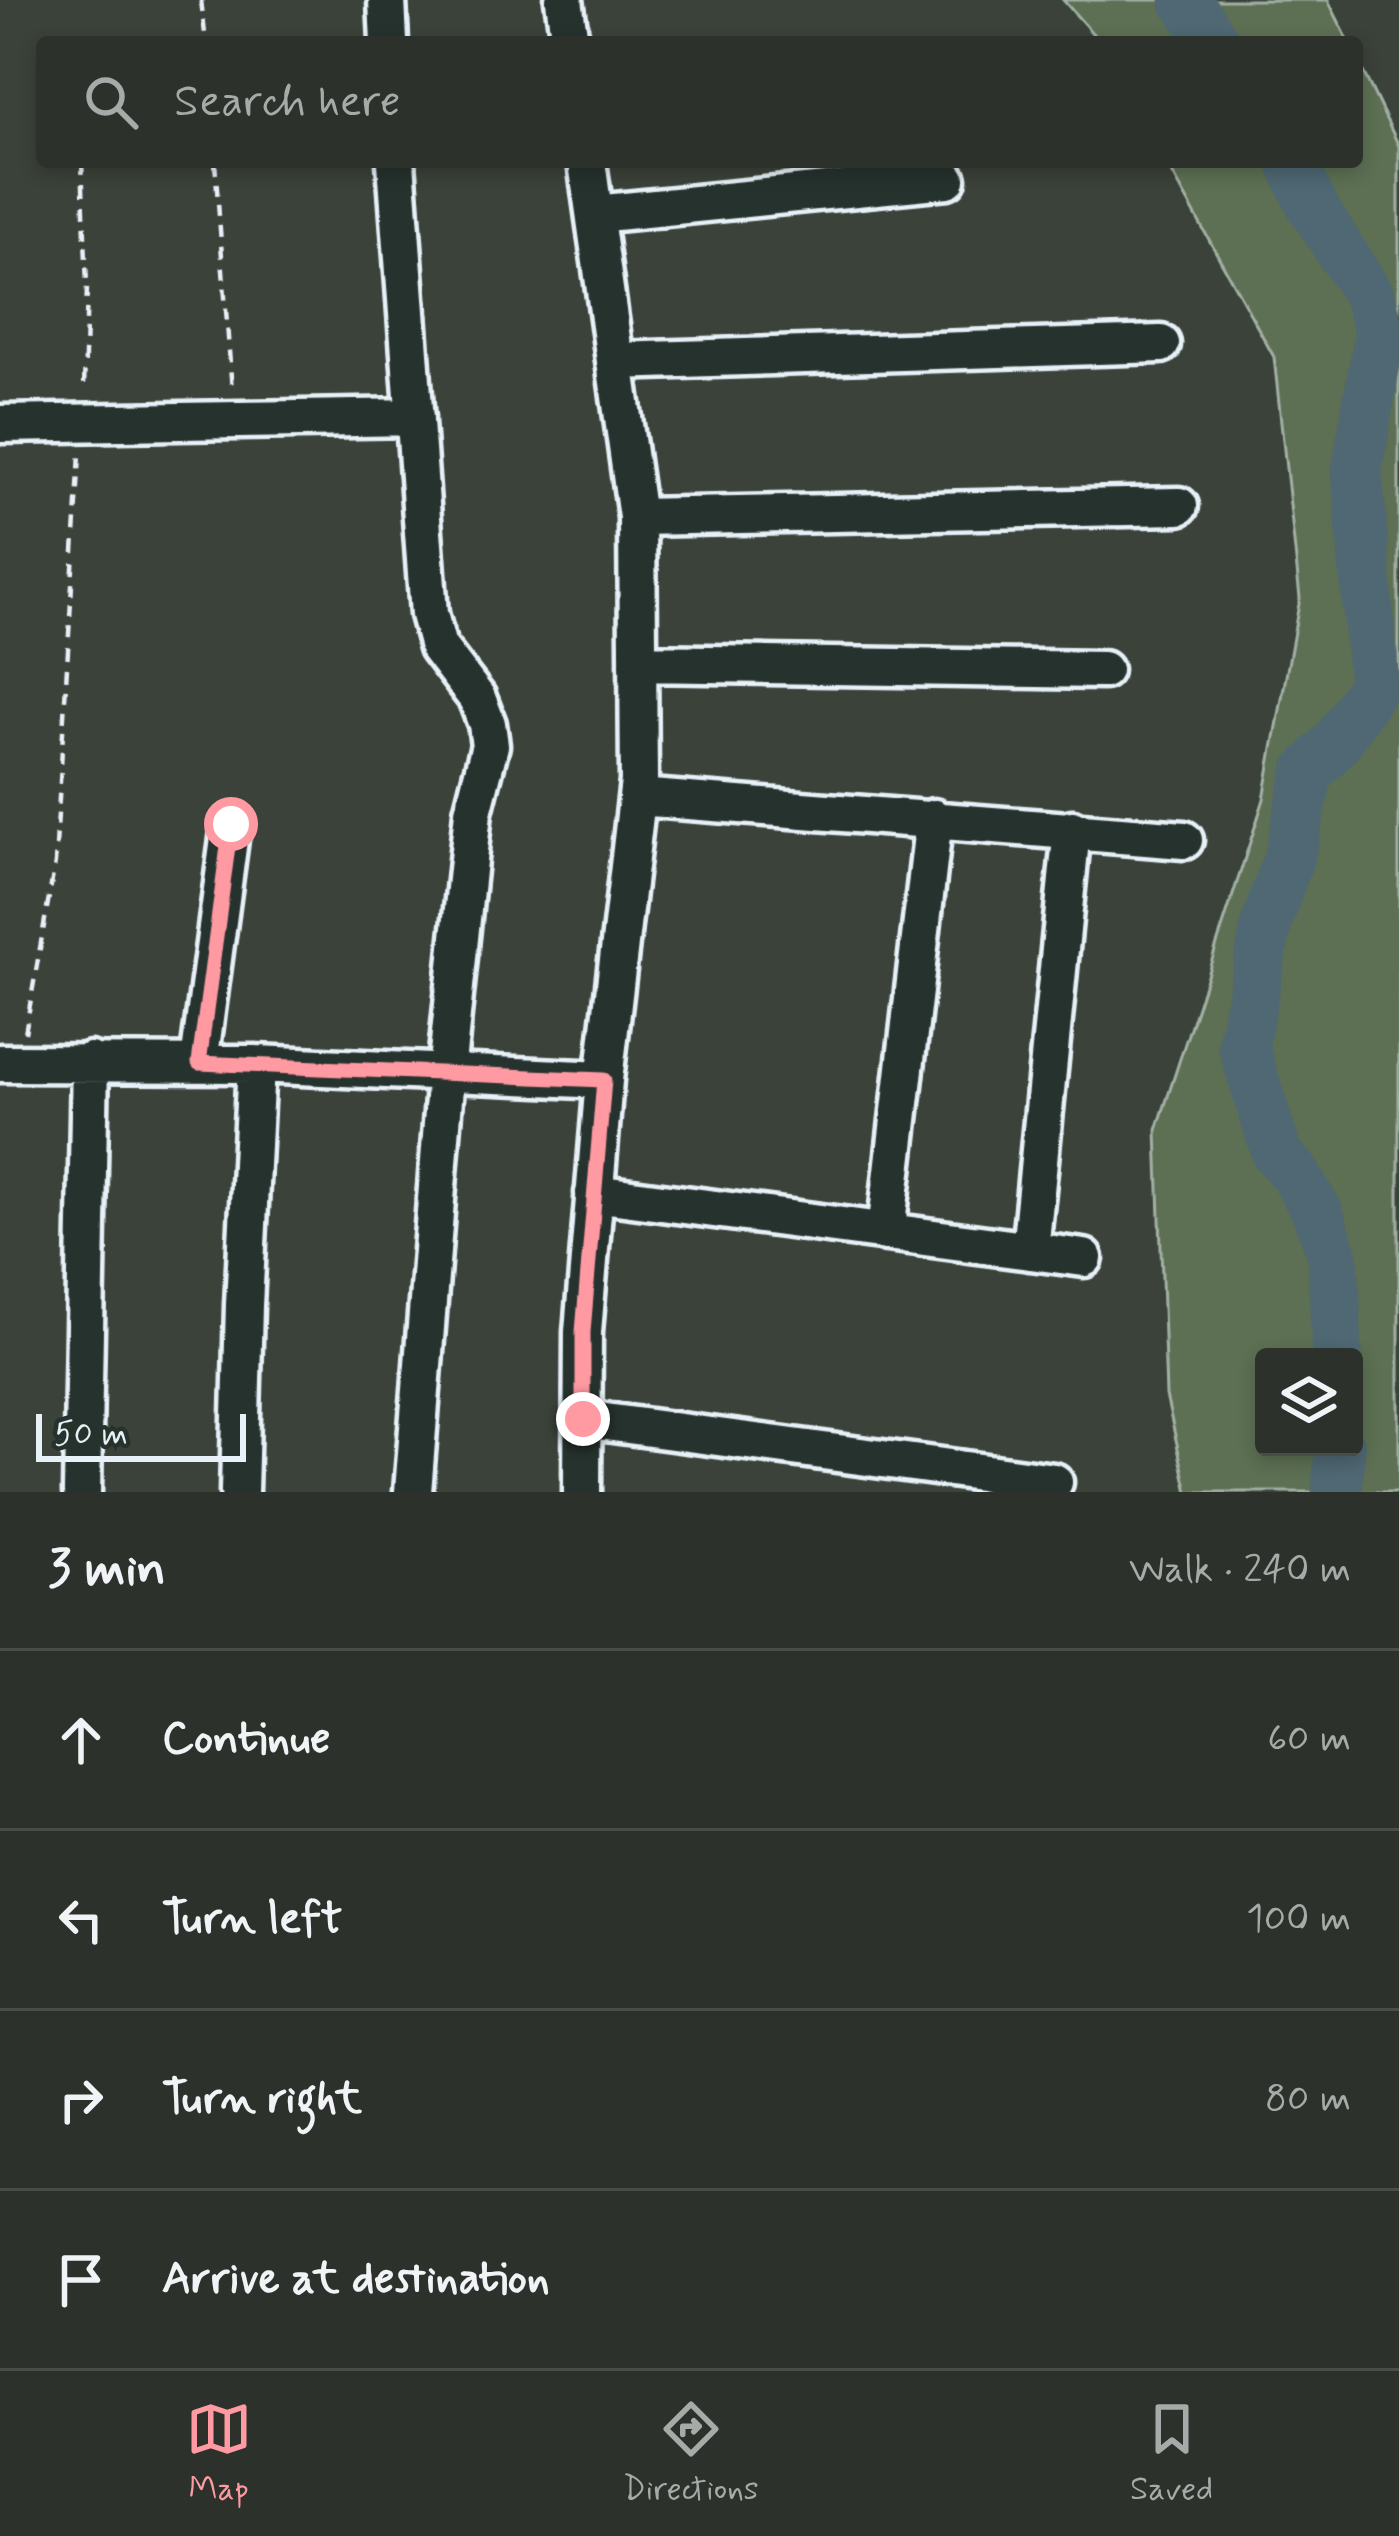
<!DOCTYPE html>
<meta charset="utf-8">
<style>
body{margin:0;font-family:Mynerve,sans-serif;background:#383e37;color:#f1f3f6}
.controls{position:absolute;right:36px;bottom:36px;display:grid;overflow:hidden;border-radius:12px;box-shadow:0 6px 18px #0003}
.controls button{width:108px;height:108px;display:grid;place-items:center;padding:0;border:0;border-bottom:3px solid #484d47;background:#2c322b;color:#f1f3f6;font:60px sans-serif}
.scale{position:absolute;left:36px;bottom:30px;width:210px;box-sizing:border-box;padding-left:12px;border:6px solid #e8f1f8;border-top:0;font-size:33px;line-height:42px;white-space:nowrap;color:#e8f1f8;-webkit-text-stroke:9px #26332d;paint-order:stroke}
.stop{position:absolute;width:36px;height:36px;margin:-27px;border:9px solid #ff9aa2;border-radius:50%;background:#fff}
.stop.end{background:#ff9aa2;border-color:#fff;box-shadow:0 3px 12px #0008}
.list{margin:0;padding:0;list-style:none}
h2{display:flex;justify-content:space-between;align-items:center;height:156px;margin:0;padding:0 48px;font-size:51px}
h2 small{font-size:39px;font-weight:400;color:#a6aaa9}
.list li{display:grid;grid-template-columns:78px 1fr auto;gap:36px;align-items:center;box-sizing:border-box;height:180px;padding:0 48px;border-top:3px solid #484d47}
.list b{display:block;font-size:45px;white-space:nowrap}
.list em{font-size:39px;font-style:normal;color:#a6aaa9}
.icon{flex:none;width:66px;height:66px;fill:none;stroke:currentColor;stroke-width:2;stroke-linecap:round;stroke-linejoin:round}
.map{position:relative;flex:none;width:1399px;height:1492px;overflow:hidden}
.search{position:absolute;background:#2c322b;box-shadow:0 6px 18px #0003;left:36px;right:36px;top:36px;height:132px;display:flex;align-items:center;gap:30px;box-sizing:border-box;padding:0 42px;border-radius:12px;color:#a6aaa9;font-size:45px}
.sheet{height:876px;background:#2c322b}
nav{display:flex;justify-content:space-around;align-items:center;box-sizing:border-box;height:168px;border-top:3px solid #484d47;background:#2c322b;font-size:33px;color:#a6aaa9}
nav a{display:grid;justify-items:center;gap:6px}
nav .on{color:#ff9aa2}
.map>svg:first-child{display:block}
.green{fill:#5d7052;stroke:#a2b0a5;stroke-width:3;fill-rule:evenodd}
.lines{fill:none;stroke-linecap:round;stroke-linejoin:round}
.river{stroke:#4f6773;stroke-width:51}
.minor-casing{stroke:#e8f1f8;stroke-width:45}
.path{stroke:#e8f1f8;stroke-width:4.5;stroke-dasharray:12 9;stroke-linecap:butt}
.minor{stroke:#26332d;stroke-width:36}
.route{stroke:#ff9aa2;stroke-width:15}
</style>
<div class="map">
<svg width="1399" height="1492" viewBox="0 0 1399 1492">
<rect width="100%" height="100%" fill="#3b4239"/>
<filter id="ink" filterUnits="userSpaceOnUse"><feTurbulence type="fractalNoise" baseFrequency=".00833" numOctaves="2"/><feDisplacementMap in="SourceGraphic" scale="24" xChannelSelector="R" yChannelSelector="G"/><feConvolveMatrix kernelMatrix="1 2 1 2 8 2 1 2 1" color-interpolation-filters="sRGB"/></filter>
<g filter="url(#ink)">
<!-- green -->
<path class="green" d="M1063,0h265l21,42h-249z
M1357,59l42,87v1346h-211l-22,-96 -9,-266 107,-331 36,-201 -26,-241 -108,-195h191zM1264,1357h90v90h-90z"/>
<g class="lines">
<!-- river -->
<path class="river" d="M1185,0l29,42
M1292,162l19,42 58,92 11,36 -23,138 17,215 -38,58 -28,29 -17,78 -24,72 -24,123 34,109 15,16 25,41 16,45 4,101
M1337,1492l3,-45"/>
<!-- minor casing -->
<g class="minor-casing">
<path id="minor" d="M387,0l2,42
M564,0l6,42
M396,162l33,452 9,33 39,51 10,26 3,21 -17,67 -27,261 -33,419
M595,214l352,-35
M616,361l545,-17
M0,424l415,-7
M637,517l542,-11
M638,663l465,7
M638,797l546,43
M0,1063l256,1 348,16
M199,1063l32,-239
M594,1193l490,65
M886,1232l48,-414
M1030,1251l42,-422
M583,1419l471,63
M82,1492l8,-431
M239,1492l5,-187 12,-241
M582,1492l1,-160 21,-252 35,-299 -2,-264 -50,-355"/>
</g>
<!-- path -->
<path class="path" d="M201,0l5,42
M82,162l5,124 -3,103
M215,162l17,229
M25,1033l30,-170 25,-409"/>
<!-- minor -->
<use href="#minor" class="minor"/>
</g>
</g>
<g class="lines" filter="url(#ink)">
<!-- route -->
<path class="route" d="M231,824l-32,239 405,17 -21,252v87"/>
</g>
</svg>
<div class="controls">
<button><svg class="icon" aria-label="layers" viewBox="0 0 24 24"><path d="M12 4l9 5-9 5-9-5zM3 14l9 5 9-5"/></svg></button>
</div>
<div class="scale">50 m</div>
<div class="stop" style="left:231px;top:824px"></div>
<div class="stop end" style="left:583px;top:1419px"></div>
<div class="search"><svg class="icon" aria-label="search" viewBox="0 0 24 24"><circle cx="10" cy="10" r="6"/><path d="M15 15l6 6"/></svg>Search here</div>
</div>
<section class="sheet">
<h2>3 min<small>Walk · 240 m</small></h2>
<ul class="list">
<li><svg class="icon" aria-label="ahead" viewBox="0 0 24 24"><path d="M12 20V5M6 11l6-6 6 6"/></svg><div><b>Continue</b></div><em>60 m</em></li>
<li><svg class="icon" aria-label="left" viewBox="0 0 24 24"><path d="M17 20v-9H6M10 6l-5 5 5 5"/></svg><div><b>Turn left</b></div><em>100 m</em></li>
<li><svg class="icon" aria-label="right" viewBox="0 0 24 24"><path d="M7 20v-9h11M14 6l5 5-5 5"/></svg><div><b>Turn right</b></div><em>80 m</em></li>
<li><svg class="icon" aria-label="arrive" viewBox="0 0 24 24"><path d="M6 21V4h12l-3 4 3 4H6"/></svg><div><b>Arrive at destination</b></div></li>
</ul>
</section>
<nav>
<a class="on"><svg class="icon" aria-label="map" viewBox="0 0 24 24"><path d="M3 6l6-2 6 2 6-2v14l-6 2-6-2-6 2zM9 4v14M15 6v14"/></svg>Map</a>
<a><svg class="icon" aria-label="directions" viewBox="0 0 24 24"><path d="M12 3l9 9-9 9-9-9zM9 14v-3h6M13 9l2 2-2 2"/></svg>Directions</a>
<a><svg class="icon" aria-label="saved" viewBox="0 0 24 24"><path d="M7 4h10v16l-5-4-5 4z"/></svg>Saved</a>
</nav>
